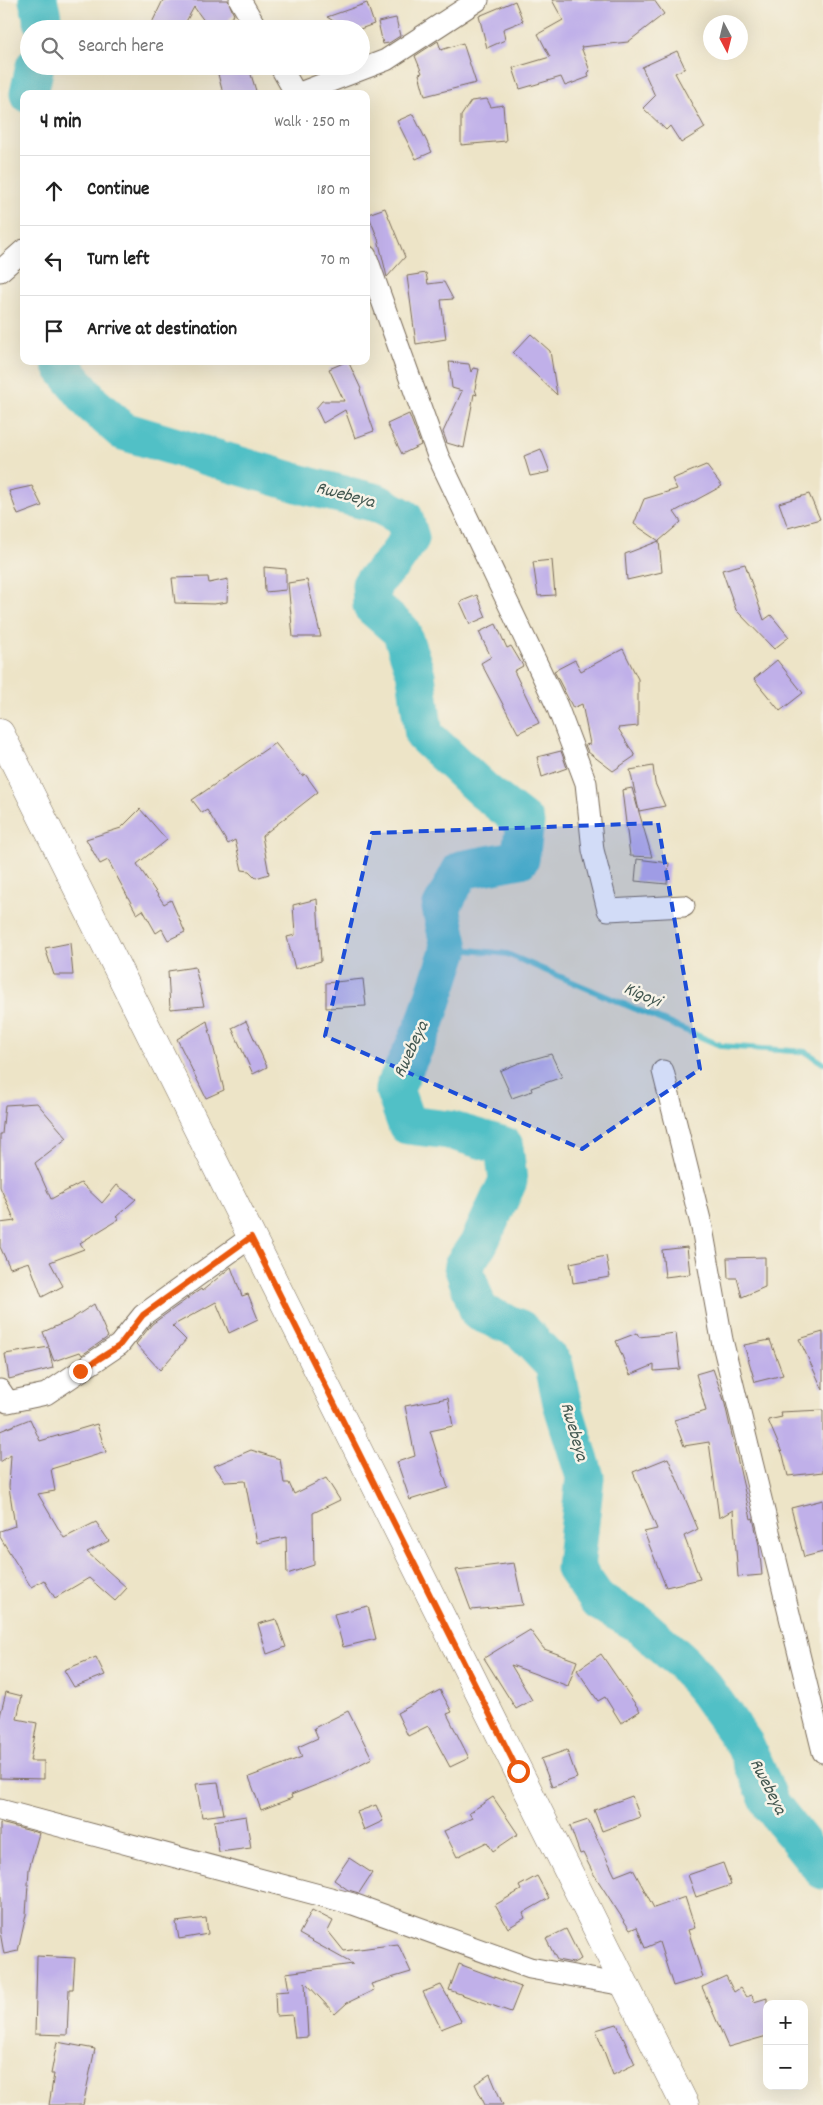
<!DOCTYPE html>
<meta charset="utf-8">
<style>
body{margin:0;font-family:Dekko,sans-serif;background:#f6f6f6;color:#222}
.controls{position:absolute;right:15px;bottom:15px;display:grid;overflow:hidden;border-radius:10px;box-shadow:0 5px 20px #0002}
.controls button{width:45px;height:45px;display:grid;place-items:center;padding:0;border:0;border-bottom:1px solid #e0e0e0;background:#fff;color:#222;font:25px sans-serif}
.compass{position:absolute;left:703px;top:15px;width:45px;height:45px;border-radius:50%;background:#fff;box-shadow:0 5px 20px #0002;rotate:173deg}
.stop{position:absolute;width:15px;height:15px;margin:-11px;border:4px solid #ea580c;border-radius:50%;background:#fff}
.stop.end{background:#ea580c;border-color:#fff;box-shadow:0 1px 5px #0008}
.list{margin:0;padding:0;list-style:none}
h2{display:flex;justify-content:space-between;align-items:center;height:65px;margin:0;padding:0 20px;font-size:21px}
h2 small{font-size:16px;font-weight:400;color:#767676}
.list li{display:grid;grid-template-columns:32px 1fr auto;gap:15px;align-items:center;box-sizing:border-box;height:70px;padding:0 20px;border-top:1px solid #e0e0e0}
.list b{display:block;font-size:19px;white-space:nowrap}
.list em{font-size:16px;font-style:normal;color:#767676}
.icon{flex:none;width:28px;height:28px;fill:none;stroke:currentColor;stroke-width:2;stroke-linecap:round;stroke-linejoin:round}
.map{position:relative;flex:none;width:823px;height:2105px;overflow:hidden}
.search{position:absolute;background:#fff;box-shadow:0 5px 20px #0002;left:20px;top:20px;width:350px;height:55px;display:flex;align-items:center;gap:12px;box-sizing:border-box;padding:0 18px;border-radius:28px;color:#767676;font-size:19px}
.panel{position:absolute;background:#fff;box-shadow:0 5px 20px #0002;left:20px;top:90px;width:350px;height:275px;border-radius:10px}
.map>svg:first-child{display:block}
.lines{fill:none;stroke-linecap:round;stroke-linejoin:round}
.stream{stroke:#51c0c6;stroke-width:6}
.river{stroke:#51c0c6;stroke-width:39}
.building{fill:#c0b0e9}
.street-casing{stroke:#796b59;stroke-width:23}
.primary-casing{stroke:#796b59;stroke-width:29}
.street{stroke:#fff;stroke-width:21}
.primary{stroke:#fff;stroke-width:28}
.route{stroke:#ea580c;stroke-width:6}
.marked{fill:#1d4ed8;fill-opacity:0.2;stroke:#1d4ed8;stroke-width:4;stroke-dasharray:10 6;stroke-linejoin:round}
.labels{text-anchor:middle;dominant-baseline:central;stroke-width:5;stroke-linejoin:round;paint-order:stroke}
.water-label{font-size:18px;font-style:italic;fill:#425750;stroke:#f7f3e8}
</style>
<div class="map">
<svg width="823" height="2105" viewBox="0 0 823 2105">
<rect width="100%" height="100%" fill="#f7f3e8"/>
<filter id="ink" filterUnits="userSpaceOnUse"><feTurbulence type="fractalNoise" baseFrequency=".02" numOctaves="2"/><feDisplacementMap in="SourceGraphic" scale="10" xChannelSelector="R" yChannelSelector="G"/><feConvolveMatrix kernelMatrix="1 2 1 2 8 2 1 2 1" color-interpolation-filters="sRGB"/></filter>
<filter id="wash" filterUnits="userSpaceOnUse"><feTurbulence type="fractalNoise" baseFrequency=".0096" numOctaves="4" result="noise"/><feDisplacementMap in="SourceGraphic" scale="20" xChannelSelector="R" yChannelSelector="G"/><feGaussianBlur stdDeviation="1.12" result="paint"/><feColorMatrix in="noise" values="0 0 0 0 0 0 0 0 0 0 0 0 0 0 0 0 0 1.4 0 .05"/><feComposite in="paint" operator="in"/></filter>
<g filter="url(#wash)">
<rect width="100%" height="100%" fill="#ede4c7"/>
<g class="lines">
<!-- stream -->
<path class="stream" d="M450,948l57,6 215,92 84,6 17,11"/>
<!-- river -->
<path class="river" d="M38,0l7,29
M29,94l6,-28
M61,361l1,5 30,38 31,27 188,56 66,16 27,15 6,20 -16,23 -23,24 1,21 29,25 15,44 8,60 60,56 41,32 -5,36 -59,11 -20,38 9,40 -25,76 -31,65 13,36 42,5 55,16 4,35 -29,62 -16,23 16,46 41,17 34,36 8,38 23,74 -10,91 23,33 40,22 45,40 23,27 39,55 27,61 51,64"/>
</g>
<g id="blocks">
<!-- building -->
<path class="building" d="M163,0h65l6,15 -5,4 6,10h-25l-16,-22 -12,22h-33z
M552,0h102l10,14 -36,28 -47,5 9,24 -2,2 1,4 -24,9 -4,-9 -41,12 -7,-21 37,-11 -12,-23 25,-14z
M515,1l8,20 -20,8 2,11 -18,8 -8,-32z
M367,3l7,21 -14,5h-14l-19,-12z
M396,18l4,18 -11,7 -6,1 -5,-22z
M438,41l3,9 22,-7 13,40 -51,13 -6,-22 3,-1 -7,-17z
M677,51l8,17 -10,5 30,55 -24,15 -11,-17 -4,4 -23,-22 12,-12 -13,-29z
M249,68l8,26h-34l-5,-20z
M487,99l4,8 12,-2 3,36 -45,4v-29l10,-15z
M413,114l19,38 -16,7 -19,-38z
M385,208l20,49 -18,20 -9,-38 -10,-25z
M426,273l2,11 16,-2 9,17 -12,1 5,39 -30,5 -9,-68z
M531,334l19,17 7,44 -44,-42z
M348,361l13,28 -1,1 14,41 -19,7 -10,-28 -22,13 -7,-15 6,-7h22l-15,-32z
M449,362l20,2 2,8 2,-4 6,1 -4,20 2,6 -3,-1 -10,54 -17,-5 -4,-11 19,-41 -10,-3z
M409,414l12,31 -19,9 -15,-30z
M541,449l9,23 -20,4 -6,-20z
M706,465l16,21 -48,26 7,10 -22,19 -25,-17 10,-25 33,-10 -5,-10z
M32,486l10,20 -24,9 -9,-24z
M809,494l11,25 -32,9 -9,-25z
M659,541l3,31 -35,8 -2,-26z
M552,560l3,35 -17,1 -5,-34z
M745,564l19,56 7,-5 18,22 -15,12 -38,-39 -14,-40z
M264,567l22,2v21l-21,2z
M208,577l1,6 19,-4 -1,23 -13,2 -39,-1 -3,-25z
M307,580l14,57h-28l-5,-54z
M477,595l9,22 -16,7 -10,-22z
M496,624l11,24 4,-2 12,20 -9,5 25,52 -21,10 -37,-70 10,-6 -12,-25z
M623,649l15,30v47l-20,2 17,28 -22,15 -25,-19 -3,-7 5,-1 -8,-40 -9,4 -19,-37 21,-11 6,11z
M777,660l26,33 -23,18 -26,-32z
M275,743l27,33 3,-2 13,18 -56,44 7,38 -13,4 -7,-7 -7,-1 -7,-30 -7,4 -21,-34 -5,3 -10,-13z
M561,751l6,17 -25,9 -5,-20z
M653,766l2,17 10,23 -26,5 -9,-41z
M632,788l20,69 -22,-1 -8,-66z
M140,809l27,31 -30,24 27,40 7,-4 14,32 -17,8 -6,-11 -6,4 -13,-23 -6,4 -29,-54 -8,4 -14,-25 35,-11z
M637,859l32,4 -2,21 -32,-3z
M317,899l4,62 -26,8 -8,-32 8,-2 -2,-30z
M70,943l3,32h-19l-9,-27z
M195,967l9,39 -34,3 -2,-38z
M363,979l3,27 -40,2v-25z
M207,1021l17,69 -18,8 -29,-59z
M246,1021l21,46 -14,7 -21,-46z
M551,1054l11,23 -31,11 1,3 -20,7 -12,-27 19,-8z
M37,1103l30,35 -32,25 16,36 30,-16 21,20 15,-18 19,14 -20,18 3,2 -39,24 4,6 -34,13 13,24 -21,11 -13,-35 -19,6 -10,-21v-24l15,-2 -15,-34v-53h2l3,-29z
M687,1247l3,27 -25,3 -3,-27z
M606,1256l4,21 -37,6 -3,-20z
M765,1257v30l-23,10 -5,-19h-9l-1,-20z
M231,1267l11,29 6,-2 10,25 -29,14 -13,-31 -44,24 14,14 -26,30 -24,-26 16,-20 49,-35 1,2z
M94,1304l14,33 -26,18 -2,-3 -26,9 -5,-13 4,20 -44,11 -4,-25 44,-7 -6,-15 27,-12z
M823,1332v58l-24,-51z
M637,1333l2,4 37,-4 4,36 -26,2v-6l-24,10 -14,-34z
M770,1340l13,35 -28,7 -11,-37z
M713,1369l11,31 27,119 2,-1 6,27 3,30 -24,2 -5,-67 -14,8 -10,-76 -25,4 -10,-26 32,-9 -10,-37z
M448,1398l5,28 -23,5 18,57 -38,12 -13,-38 18,-6 -10,-50z
M823,1410v62l-35,4 -5,-21 -15,-35 14,-3 -2,-5z
M30,1419l10,22 57,-17 9,28 -55,17 4,22 -17,3 26,44 32,-16 13,19 -22,11 40,36 -12,13 -26,-23 -34,20 -11,-18 -13,7 -31,-50v-6l15,-5 -6,-39 2,-32 -11,7v-31z
M251,1450l29,9 4,24h5l5,11 32,-16 14,22 -27,13 1,52 -27,9 -1,-37 -29,6 -12,-62 -19,1 -12,-16z
M668,1458l30,71 -14,7 16,43 -34,8 -22,-55 13,-3 -24,-57z
M823,1500v52l-19,5 -13,-49z
M514,1563l9,42 -52,5 -15,-40z
M368,1606l8,33 -33,8 -9,-33z
M276,1619l10,28 -19,7 -9,-30z
M530,1630l14,19 33,12 -9,25 -57,-21 21,35 -16,9 -32,-51z
M601,1654l39,57 -19,12 -16,-26 -7,4 -21,-31z
M96,1657l9,18 -31,12 -10,-17z
M440,1690l12,22 -5,2 22,44 -19,9 -22,-41 -20,10 -11,-23z
M6,1692l16,4 -5,23 20,4 -7,38h14v18l-44,-1v-62z
M348,1711l24,47 -38,20 -43,17 1,3 -31,12 -12,-33 53,-20 -4,-10 20,-9 -4,-10z
M567,1750l10,28 -25,9 -11,-28z
M218,1782l6,32 -22,3 -6,-33z
M632,1796l8,21 -38,14 -8,-21z
M493,1797l25,37 -25,17 -6,-9 -30,15 -13,-26 28,-13 -3,-5z
M376,1805l7,16 -19,9 -7,-18z
M246,1816l5,32 -32,4 -5,-31z
M588,1820l27,56 18,-7 21,39 31,-11 10,31 -7,2 15,47 -30,9 -14,-44 -14,6 -8,-21 -7,3 -37,-57 -10,-20 -3,1 -10,-28z
M0,1823l39,10 -10,36 -3,46 -8,36 -14,3 -4,-22z
M349,1858l23,15 -13,20 -11,-3 -14,-10z
M723,1863l8,22 -35,12 -8,-22z
M537,1876l12,22 -26,15 2,5 -17,10 -13,-23 26,-15 -2,-4z
M312,1910l21,11 -5,10 16,20 54,-7 13,28 -40,12 3,6 -27,13 -12,11 -30,-32 3,55 -13,1 -3,-23 -16,1 -1,-24 14,-1 -3,-18 67,-9 -54,-30z
M206,1918l2,16 -29,5 -3,-17z
M566,1929l15,30 -8,4 -16,-3 -11,-21z
M37,1956l38,2 -2,31h-4l-2,46 -32,-1z
M459,1964l62,23 -10,25 -62,-22z
M726,1976l8,16 6,-4 6,9 6,-2 2,7 13,-4v38l-39,11 -26,-60z
M441,1985l20,36 -20,8 -18,-37z
M617,2024l18,40 -22,11 -17,-45z
M57,2042l38,7 -12,56h-34l5,-31h-3z
M490,2074l13,31h-18l-10,-21z"/>
</g>
</g>
<g filter="url(#ink)">
<use href="#blocks" fill-opacity="0" stroke="#796b59" stroke-width="1"/>
<g class="lines">
<!-- street casing -->
<g class="street-casing">
<path id="street" d="M240,0l17,29
M280,66l16,28
M297,94l89,-34 92,-60
M366,256l72,200 119,250 29,77 7,67 15,60 76,-4
M0,271l24,-21
M663,1071l39,157 20,112 101,412
M0,1390l8,12 38,-8 73,-49 24,-30 108,-78
M0,1810l353,94 177,64 94,17"/>
</g>
<!-- primary casing -->
<g class="primary-casing">
<path id="primary" d="M0,733l685,1372"/>
</g>
<!-- street -->
<use href="#street" class="street"/>
<!-- primary -->
<use href="#primary" class="primary"/>
</g>
</g>
<g class="lines" filter="url(#ink)">
<!-- route -->
<path class="route" d="M80,1371l39,-25 24,-31 108,-78 267,534"/>
</g>
<!-- marked area -->
<path class="marked" d="M658,823l42,246 -118,80 -257,-113 47,-203z"/>
<g class="labels">
<!-- water labels -->
<g class="water-label">
<text transform="translate(345 496) rotate(15)">Rwebeya</text>
<text transform="translate(642 996) rotate(23)">Kigoyi</text>
<text transform="translate(412 1050) rotate(-65)">Rwebeya</text>
<text transform="translate(573 1432) rotate(74)">Rwebeya</text>
<text transform="translate(767 1787) rotate(63)">Rwebeya</text>
</g>
</g>
</svg>
<div class="controls">
<button>+</button>
<button>−</button>
</div>
<svg class="compass" viewBox="-18 -18 36 36"><path d="M0-13l5 13h-10z" fill="#e53935"/><path d="M0 13l5-13h-10z" fill="#767676"/></svg>
<div class="stop" style="left:518px;top:1771px"></div>
<div class="stop end" style="left:80px;top:1371px"></div>
<div class="search"><svg class="icon" aria-label="search" viewBox="0 0 24 24"><circle cx="10" cy="10" r="6"/><path d="M15 15l6 6"/></svg>Search here</div>
<section class="panel">
<h2>4 min<small>Walk · 250 m</small></h2>
<ul class="list">
<li><svg class="icon" aria-label="ahead" viewBox="0 0 24 24"><path d="M12 20V5M6 11l6-6 6 6"/></svg><div><b>Continue</b></div><em>180 m</em></li>
<li><svg class="icon" aria-label="left" viewBox="0 0 24 24"><path d="M17 20v-9H6M10 6l-5 5 5 5"/></svg><div><b>Turn left</b></div><em>70 m</em></li>
<li><svg class="icon" aria-label="arrive" viewBox="0 0 24 24"><path d="M6 21V4h12l-3 4 3 4H6"/></svg><div><b>Arrive at destination</b></div></li>
</ul>
</section>
</div>
